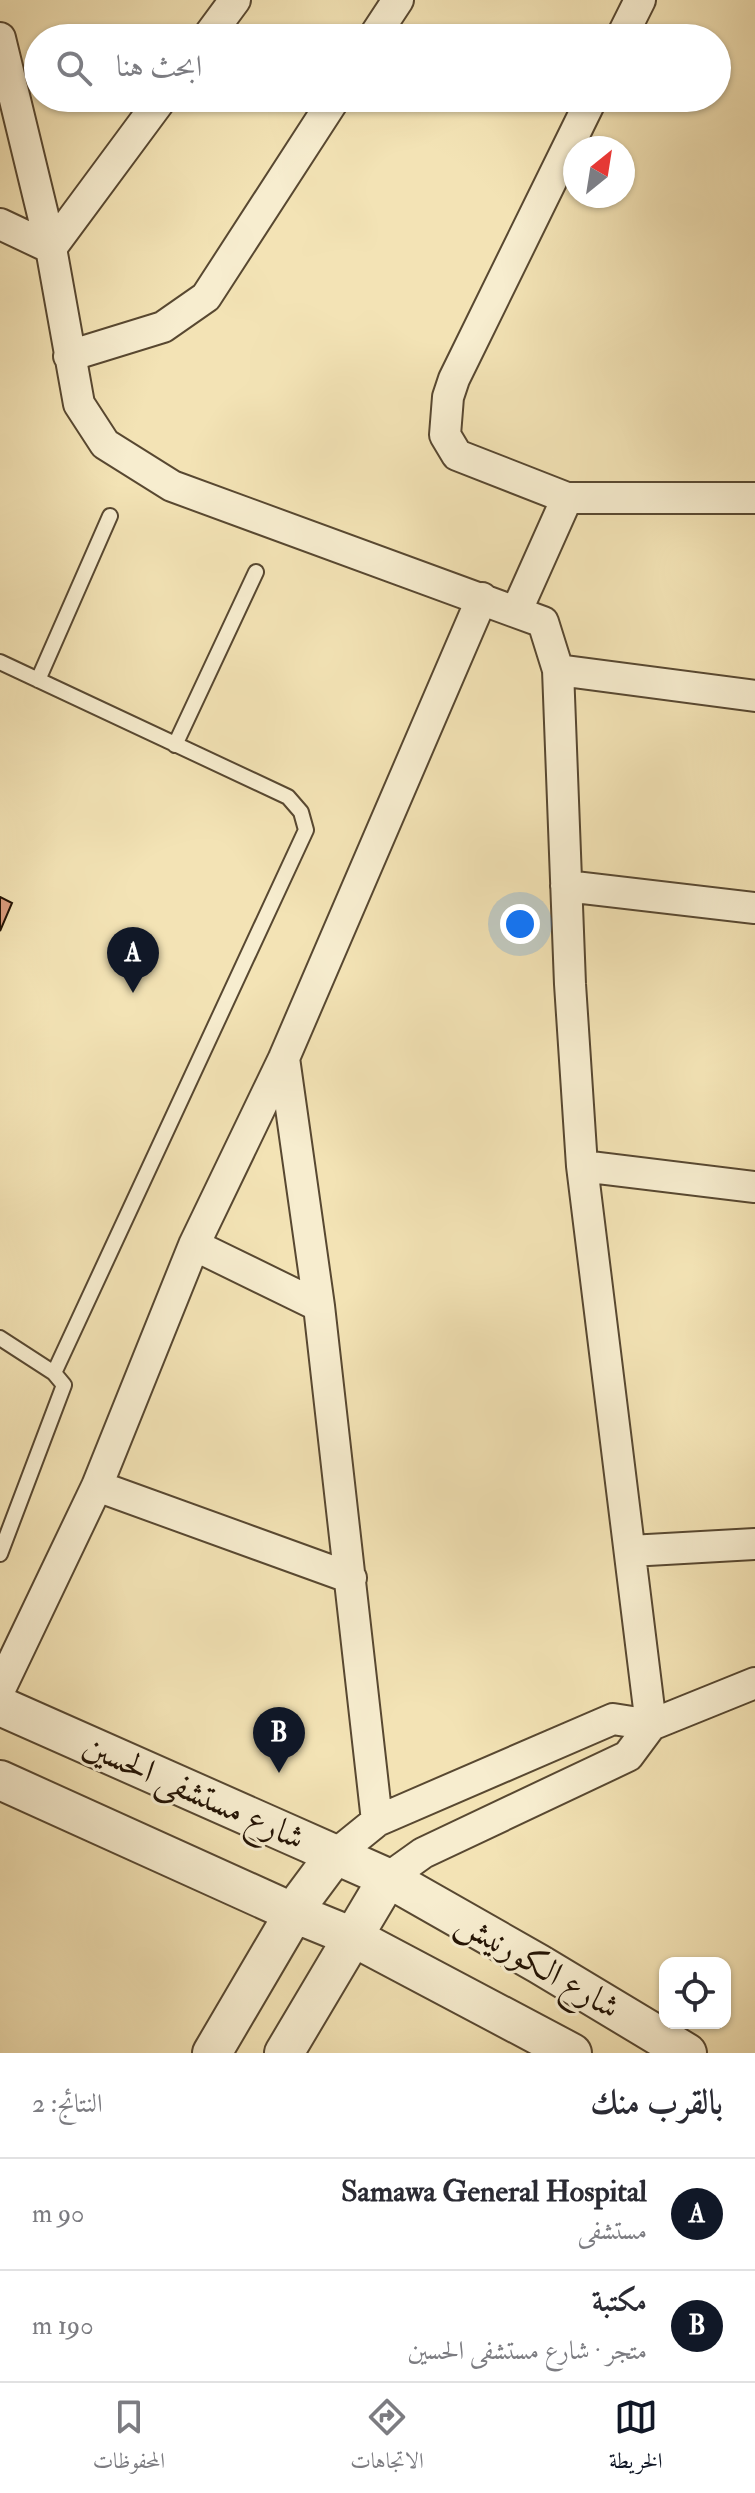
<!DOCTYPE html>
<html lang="ar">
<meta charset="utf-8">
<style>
body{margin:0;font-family:"IM FELL Double Pica",Amiri,serif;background:#f7f7f7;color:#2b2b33;direction:rtl}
.controls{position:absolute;right:24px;bottom:24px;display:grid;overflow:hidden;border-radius:16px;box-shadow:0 2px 6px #0004}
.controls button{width:72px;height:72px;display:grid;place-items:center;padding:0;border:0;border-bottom:2px solid #e1e1e2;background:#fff;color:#2b2b33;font:40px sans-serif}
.compass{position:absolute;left:563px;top:136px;width:72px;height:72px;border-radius:50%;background:#fff;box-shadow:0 2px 6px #0004;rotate:30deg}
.you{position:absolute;left:520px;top:924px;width:28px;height:28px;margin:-20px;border:6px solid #fff;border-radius:50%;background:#1a73e8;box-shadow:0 0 0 12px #1a73e833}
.badge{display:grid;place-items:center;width:52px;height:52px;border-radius:50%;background:#111827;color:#fff;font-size:26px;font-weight:700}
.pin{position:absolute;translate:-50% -66px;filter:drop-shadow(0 2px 4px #0008)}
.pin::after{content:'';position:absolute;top:42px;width:28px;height:24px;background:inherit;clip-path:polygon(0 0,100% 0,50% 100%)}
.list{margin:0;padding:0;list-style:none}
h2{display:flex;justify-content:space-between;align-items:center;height:104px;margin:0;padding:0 32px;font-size:34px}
h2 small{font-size:26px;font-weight:400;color:#7c7c81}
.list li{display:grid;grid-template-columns:52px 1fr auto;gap:24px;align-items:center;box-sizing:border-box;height:112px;padding:0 32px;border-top:2px solid #e1e1e2}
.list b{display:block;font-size:30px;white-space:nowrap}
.list p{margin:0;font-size:26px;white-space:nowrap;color:#7c7c81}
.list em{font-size:26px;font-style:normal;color:#7c7c81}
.icon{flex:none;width:44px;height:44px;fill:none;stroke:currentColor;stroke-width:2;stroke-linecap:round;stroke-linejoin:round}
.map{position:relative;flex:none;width:755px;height:2053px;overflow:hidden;direction:ltr}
.search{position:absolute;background:#fff;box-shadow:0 2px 6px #0004;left:24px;right:24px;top:24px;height:88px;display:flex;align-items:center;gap:20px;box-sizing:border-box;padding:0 28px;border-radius:44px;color:#7c7c81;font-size:30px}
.sheet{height:328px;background:#fff}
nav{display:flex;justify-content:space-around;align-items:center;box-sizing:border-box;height:112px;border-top:2px solid #e1e1e2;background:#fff;font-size:22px;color:#7c7c81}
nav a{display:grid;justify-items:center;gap:4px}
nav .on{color:#111827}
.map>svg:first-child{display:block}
.building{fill:#dc9d7f;stroke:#241405;stroke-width:2}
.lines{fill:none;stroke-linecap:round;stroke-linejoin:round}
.service-casing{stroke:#584831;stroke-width:18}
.minor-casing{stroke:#584831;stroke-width:34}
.tertiary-casing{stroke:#584831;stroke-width:42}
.service{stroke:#f7edcf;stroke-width:14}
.minor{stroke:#f7edcf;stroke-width:30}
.tertiary{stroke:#f7edcf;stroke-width:38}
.labels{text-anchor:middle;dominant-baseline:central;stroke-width:6;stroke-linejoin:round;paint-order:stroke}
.street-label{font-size:34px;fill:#241405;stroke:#f7edcf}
</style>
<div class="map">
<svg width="755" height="2053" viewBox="0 0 755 2053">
<rect width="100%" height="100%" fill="#f3e3b5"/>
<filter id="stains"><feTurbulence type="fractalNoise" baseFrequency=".0025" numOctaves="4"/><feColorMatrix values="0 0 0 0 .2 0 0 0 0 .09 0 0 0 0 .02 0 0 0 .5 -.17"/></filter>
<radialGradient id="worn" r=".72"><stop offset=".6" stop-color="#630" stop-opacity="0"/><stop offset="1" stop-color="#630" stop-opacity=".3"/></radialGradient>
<!-- building -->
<path class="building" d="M0,897l12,6 -12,28z"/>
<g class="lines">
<!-- service casing -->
<g class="service-casing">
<path id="service" d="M0,662l288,135 13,15 5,18 -252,543
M38,680l72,-164
M175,745l81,-173
M0,1338l54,35 10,12 -64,169"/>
</g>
<!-- minor casing -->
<g class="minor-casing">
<path id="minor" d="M0,38l51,210 28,156 26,40 67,42 371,136 15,48 12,314 12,182 69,559
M207,38l28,-38
M373,38l25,-38
M621,38l19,-38
M592,98l-138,281 -6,18 -3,38 12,20 110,43h188
M0,224l51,24 111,-150
M69,356l94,-29 43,-30 129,-199
M516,612l51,-114
M558,670l197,26
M566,886l189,22
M284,1058l35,248 58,515
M582,1166l173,21
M194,1245l125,61
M97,1486l254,92
M630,1551l125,-7
M0,1689l97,-203 97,-241 90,-187 198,-460
M335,1855l42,-34 236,-102 38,6
M388,1878l35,-25 205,-97 23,-31 104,-42"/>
</g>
<!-- tertiary casing -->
<g class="tertiary-casing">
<path id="tertiary" d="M0,1706l388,172 151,86 148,89
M0,1780l294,133 59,24 219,116
M212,2053l91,-155 32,-43
M284,2053l104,-175"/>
</g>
<!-- service -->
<use href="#service" class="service"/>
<!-- minor -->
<use href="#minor" class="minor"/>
<!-- tertiary -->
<use href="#tertiary" class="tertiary"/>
</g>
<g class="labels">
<!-- street labels -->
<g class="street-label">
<text transform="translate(194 1792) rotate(24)">شارع مستشفى الحسين</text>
<text transform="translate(538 1965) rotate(30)">شارع الكورنيش</text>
</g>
</g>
<rect width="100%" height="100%" filter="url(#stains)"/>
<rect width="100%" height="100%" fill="url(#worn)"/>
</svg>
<div class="controls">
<button><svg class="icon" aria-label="locate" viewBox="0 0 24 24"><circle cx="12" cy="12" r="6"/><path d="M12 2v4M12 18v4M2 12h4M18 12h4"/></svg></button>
</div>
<svg class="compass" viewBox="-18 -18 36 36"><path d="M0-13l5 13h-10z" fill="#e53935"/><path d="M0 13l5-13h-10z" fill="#7c7c81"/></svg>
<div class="you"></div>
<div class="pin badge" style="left:133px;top:993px">A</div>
<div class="pin badge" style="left:279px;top:1773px">B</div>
<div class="search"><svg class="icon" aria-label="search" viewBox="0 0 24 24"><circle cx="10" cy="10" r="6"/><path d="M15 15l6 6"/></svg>ابحث هنا</div>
</div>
<section class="sheet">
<h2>بالقرب منك<small>النتائج: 2</small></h2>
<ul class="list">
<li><span class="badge">A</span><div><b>Samawa General Hospital</b><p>مستشفى</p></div><em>90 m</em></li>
<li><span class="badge">B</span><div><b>مكتبة</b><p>متجر · شارع مستشفى الحسين</p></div><em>190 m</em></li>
</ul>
</section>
<nav>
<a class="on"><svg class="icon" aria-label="map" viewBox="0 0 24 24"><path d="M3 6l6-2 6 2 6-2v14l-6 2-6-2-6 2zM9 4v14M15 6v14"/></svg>الخريطة</a>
<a><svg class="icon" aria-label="directions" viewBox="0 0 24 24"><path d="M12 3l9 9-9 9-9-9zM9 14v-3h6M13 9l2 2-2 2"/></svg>الاتجاهات</a>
<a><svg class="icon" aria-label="saved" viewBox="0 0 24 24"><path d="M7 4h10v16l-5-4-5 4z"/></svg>المحفوظات</a>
</nav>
